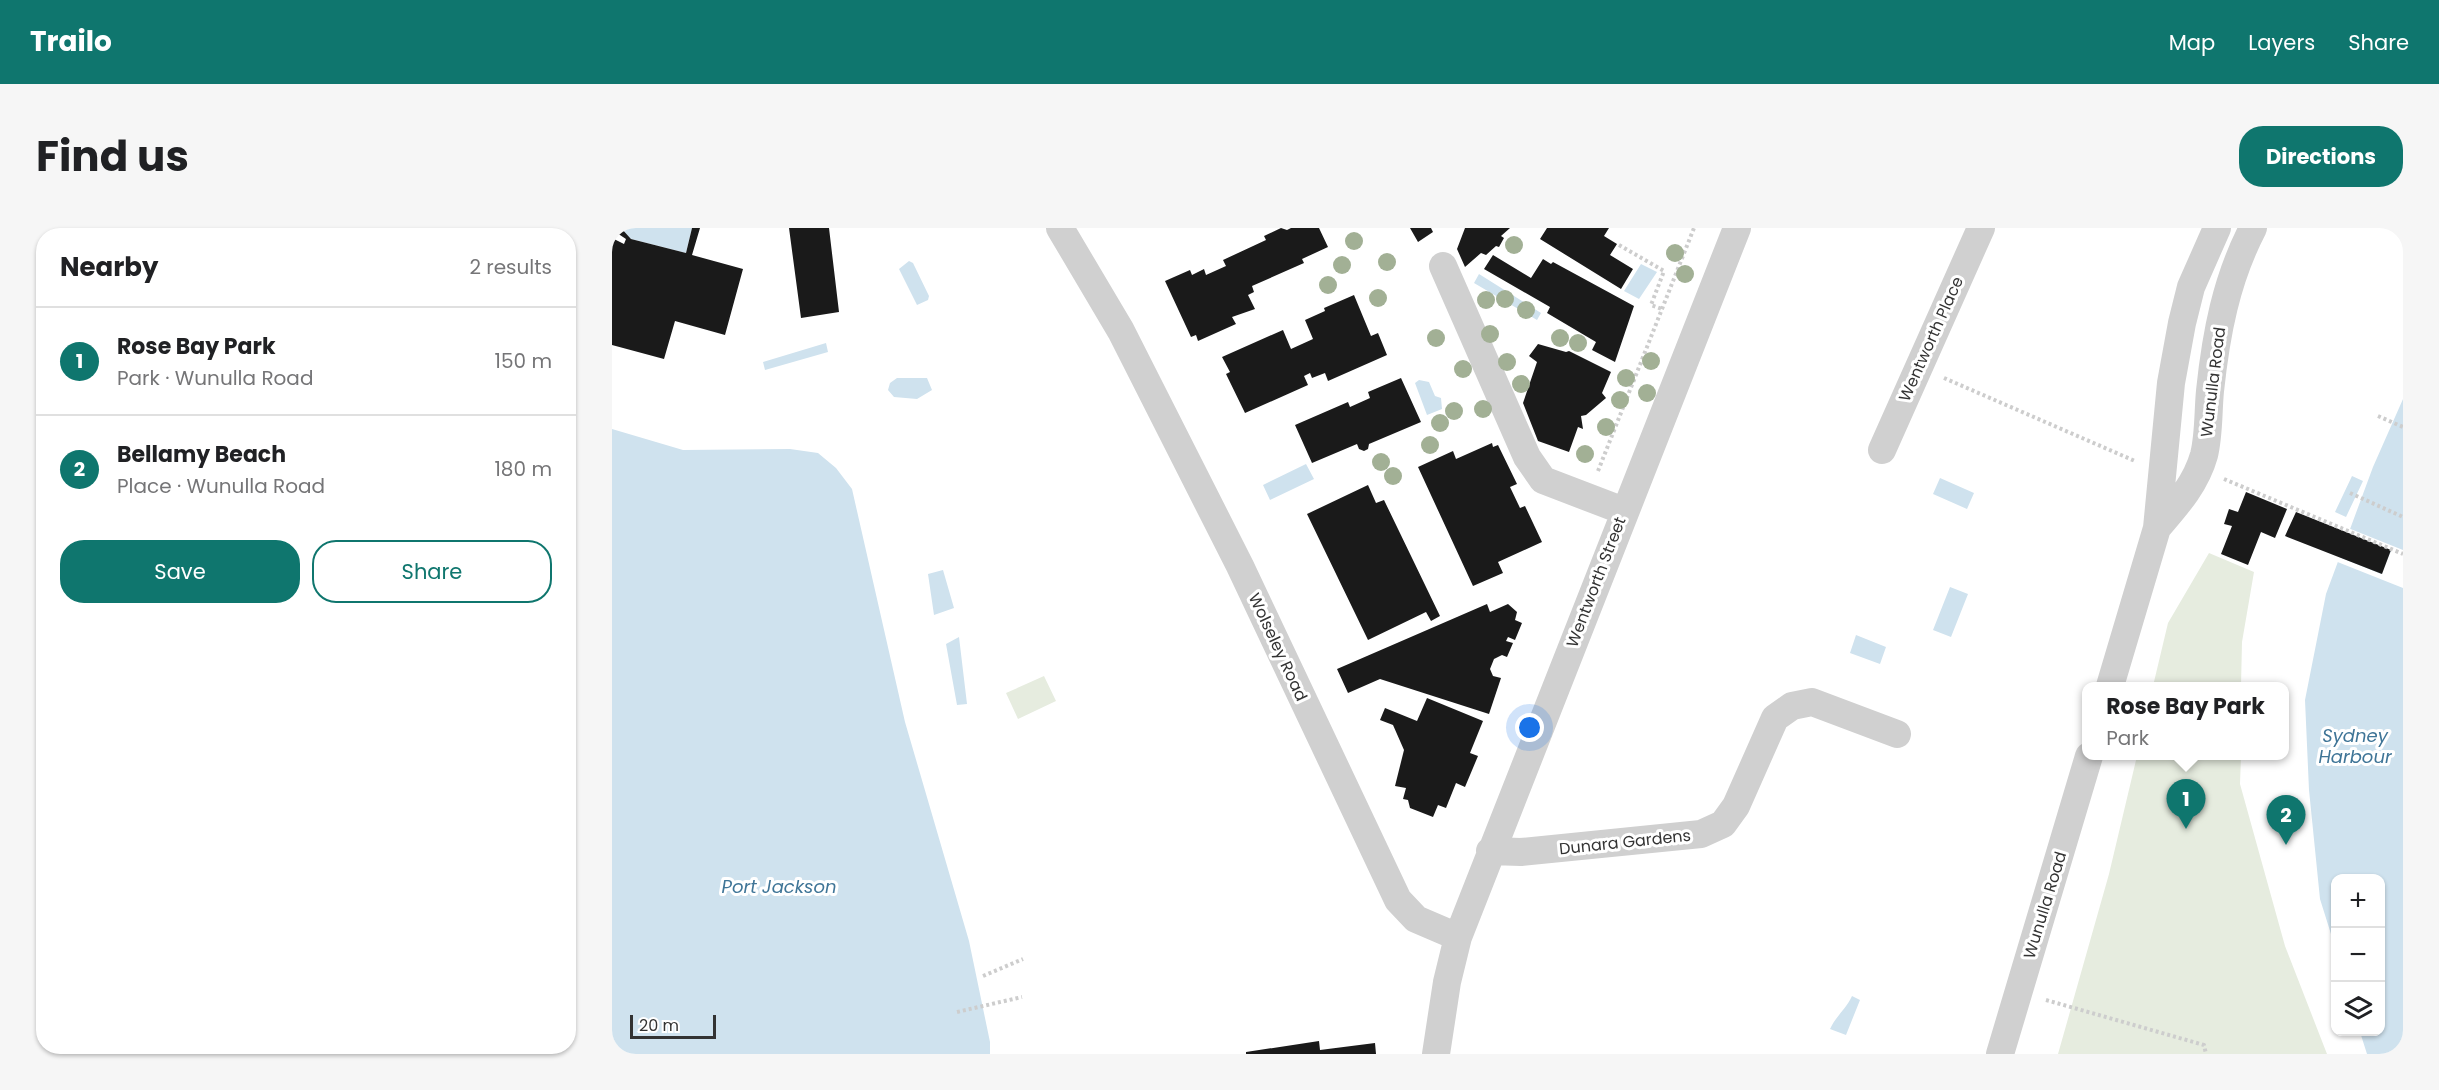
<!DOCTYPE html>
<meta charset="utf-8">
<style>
body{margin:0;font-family:Poppins,sans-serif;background:#f6f6f6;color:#202124}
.controls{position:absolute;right:18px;bottom:18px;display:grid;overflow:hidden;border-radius:12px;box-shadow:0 2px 4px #0004}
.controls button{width:54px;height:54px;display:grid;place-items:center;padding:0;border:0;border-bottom:2px solid #e0e0e0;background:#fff;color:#202124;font:30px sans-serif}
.scale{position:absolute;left:18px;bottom:15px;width:86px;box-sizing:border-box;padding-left:6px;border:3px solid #333;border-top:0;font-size:16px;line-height:21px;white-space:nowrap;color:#333;-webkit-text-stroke:4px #fff;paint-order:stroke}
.you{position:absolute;left:918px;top:500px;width:21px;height:21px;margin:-15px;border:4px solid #fff;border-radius:50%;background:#1a73e8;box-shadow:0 0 0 9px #1a73e833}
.badge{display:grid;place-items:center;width:39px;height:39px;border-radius:50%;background:#0f766e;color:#fff;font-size:20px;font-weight:700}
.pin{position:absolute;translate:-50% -50px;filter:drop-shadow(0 2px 3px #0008)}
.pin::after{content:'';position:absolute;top:32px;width:21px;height:18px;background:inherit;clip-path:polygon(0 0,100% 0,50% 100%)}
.popup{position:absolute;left:1470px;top:454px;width:207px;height:78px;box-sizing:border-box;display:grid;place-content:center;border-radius:12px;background:#fff;filter:drop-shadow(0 2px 4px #0005);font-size:20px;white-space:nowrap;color:#757577}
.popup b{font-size:22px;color:#202124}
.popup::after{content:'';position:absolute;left:50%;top:100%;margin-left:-12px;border:12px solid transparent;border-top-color:#fff}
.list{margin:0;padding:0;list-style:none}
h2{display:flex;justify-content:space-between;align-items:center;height:78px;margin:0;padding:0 24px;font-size:26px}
h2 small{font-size:20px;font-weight:400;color:#757577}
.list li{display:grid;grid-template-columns:39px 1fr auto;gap:18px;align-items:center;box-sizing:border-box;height:108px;padding:0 24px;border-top:2px solid #e0e0e0}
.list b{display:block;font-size:22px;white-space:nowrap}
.list p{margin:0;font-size:20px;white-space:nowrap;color:#757577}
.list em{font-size:20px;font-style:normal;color:#757577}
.actions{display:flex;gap:12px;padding:18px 24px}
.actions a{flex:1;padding:14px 0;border:2px solid #0f766e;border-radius:24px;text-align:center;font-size:21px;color:#0f766e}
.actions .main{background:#0f766e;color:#fff}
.icon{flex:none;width:33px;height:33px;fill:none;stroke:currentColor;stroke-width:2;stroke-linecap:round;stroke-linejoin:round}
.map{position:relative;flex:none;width:1791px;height:826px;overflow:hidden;border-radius:24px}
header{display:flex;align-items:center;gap:36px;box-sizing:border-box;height:84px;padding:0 30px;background:#0f766e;color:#fff}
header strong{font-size:28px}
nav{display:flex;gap:33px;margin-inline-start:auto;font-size:21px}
.intro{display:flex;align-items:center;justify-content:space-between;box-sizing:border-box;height:144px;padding:0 36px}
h1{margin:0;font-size:42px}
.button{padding:15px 27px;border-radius:24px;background:#0f766e;color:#fff;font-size:21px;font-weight:700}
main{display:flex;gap:36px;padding:0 36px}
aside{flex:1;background:#fff;border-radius:24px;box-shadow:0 2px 4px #0004}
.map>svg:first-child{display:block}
.green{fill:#e6ecdf}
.water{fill:#cfe2ee}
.pier{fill:#fff}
.building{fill:#1a1a1a}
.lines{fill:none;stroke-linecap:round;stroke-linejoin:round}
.path{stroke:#cdcdcd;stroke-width:4;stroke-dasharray:3 3;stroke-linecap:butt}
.minor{stroke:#d0d0d0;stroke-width:28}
.tree{fill:#a2b095}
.labels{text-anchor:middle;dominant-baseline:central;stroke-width:6;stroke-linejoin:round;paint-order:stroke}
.street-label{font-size:16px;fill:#333;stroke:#fff}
.water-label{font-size:18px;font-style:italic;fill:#3f7597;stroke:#fff}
</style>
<header>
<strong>Trailo</strong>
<nav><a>Map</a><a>Layers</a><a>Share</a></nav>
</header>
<div class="intro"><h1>Find us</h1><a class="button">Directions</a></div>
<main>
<aside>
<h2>Nearby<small>2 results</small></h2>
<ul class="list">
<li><span class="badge">1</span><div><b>Rose Bay Park</b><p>Park · Wunulla Road</p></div><em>150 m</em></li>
<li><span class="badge">2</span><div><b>Bellamy Beach</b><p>Place · Wunulla Road</p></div><em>180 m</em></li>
</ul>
<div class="actions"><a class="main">Save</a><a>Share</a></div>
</aside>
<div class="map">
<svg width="1791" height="826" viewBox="0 0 1791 826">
<rect width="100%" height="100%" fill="#fff"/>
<!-- green -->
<path class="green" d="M1597,325l45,19 -12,70 -1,44h-88l15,-63z
M432,448l12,25 -38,18 -12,-26z
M1525,528h104l-1,28 45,162 42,108h-269l51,-180z"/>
<!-- water -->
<path class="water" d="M9,0h71l-6,25 -55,-14z
M297,33l4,2 16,33 -1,4 -11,5 -18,-36z
M1029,36l16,8 -18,27 -15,-8z
M867,46l62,39 -4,7 -63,-37z
M214,115l2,9 -63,18 -2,-8z
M285,150h30l5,12 -15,9 -23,-2 -6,-7 2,-7z
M807,152l10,2 6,14 6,2 1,11 -15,6 -12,-32z
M1791,171v655h-36l-7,-22h20v-154h-44v72l-16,-51 -11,-109 -4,-90 21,-106 47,-127z
M0,201l71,21 107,-1 28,4 18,15 16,21 53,233 64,219 21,101v12h-378z
M694,236l8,15 -44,21 -7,-15z
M1740,248l11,5 -17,36 -11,-5z
M1328,250l34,15 -7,16 -34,-15z
M331,342l11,38 -20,7 -6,-41z
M1338,359l18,7 -17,43 -18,-7z
M1244,407l30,12 -6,17 -30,-11z
M347,409l8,67 -10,1 -11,-61z
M1240,768l8,4 -14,35 -16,-6c6,-13 16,-20 22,-33z"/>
<!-- pier -->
<path class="pier" d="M1736,300l55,22v38l-68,-27 2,-5 44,18 10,-23 -45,-19z"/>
<!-- building -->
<path class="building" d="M3,0h6l10,11 55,14 6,-25h8l-8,27 51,14 -18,66 -50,-14 -11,38 -52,-14v-107l12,6 2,-5 -9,-6z
M177,0h40l10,84 -38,6z
M669,0l6,2 4,-2h28l9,19 -26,12 2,4 -52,23 2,6 -6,3 7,14 -23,8 4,7 -38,17 -2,-6 -5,2 -26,-56 25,-11 2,5 12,-6 2,6 20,-9 -3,-6 43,-20 -2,-4z
M798,0h21l2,4 -15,10z
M853,0h45l-9,8 3,2 -5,9 -3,-1 -10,9 -5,-2 -16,14 -8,-18z
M935,0h62l-5,8 13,8 -7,11 23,14 -12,20 -81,-50z
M881,27l38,23 12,-19 8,5 2,-2 81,44 -19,56 -23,-12 4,-8 -49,-29 3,-6 -66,-38z
M742,67l17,41 7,-3 9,22 -59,26 -3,-8 -13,5 -2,-5 -6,3 4,9 -63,28 -19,-39 4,-2 -8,-15 61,-27 8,19 22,-10 -8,-19 20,-9 -1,-3z
M926,116l28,8 3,-1 42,21 -9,21 4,5 -20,17 -5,1 2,13 -5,-2 -9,25 -31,-11 -15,-38 14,-41 -8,-6z
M789,150l20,44 -52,22 -1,5 -4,2 -5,-2 -2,-5 -45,19 -17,-38 53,-23 2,5 20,-9 -2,-6z
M880,215l1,4 5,-2 19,39 -7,3 10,21 5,-2 17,36 -44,20 5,11 -30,13 -55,-119 35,-16 3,8z
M756,257l8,18 8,-3 56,116 -9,5 -5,-9 -58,28 -61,-126z
M1634,264l41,17 -12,29 -14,-6 -13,33 -27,-11 11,-28 -8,-2 5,-15 9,3z
M1684,284l95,38 -9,24 -97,-38z
M875,376l3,8 18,-8 9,8 -2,8 7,3 -7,17 -7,-3 -2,4 7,2 -6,14 -5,-2 -8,4 -4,10 3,7 8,2 -12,36 -109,-35 -32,14 -11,-24z
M815,470l56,23 -13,32 8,3 -13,31 -9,-4 -10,25 -8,-3 -5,12 -23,-9 -2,-8 -5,-1 3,-11 -11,-2 9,-36 -11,-25 -13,-5 5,-12 32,13z
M707,813l1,9 55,-7 1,11h-130v-2z"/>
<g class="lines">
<!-- path -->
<path class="path" d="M1007,17l45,26 -13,34 11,4
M1332,150l191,83
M1766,188l25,11
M986,243l96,-243
M1612,251l179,75
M1738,265l53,24
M371,748l40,-17
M1434,772l158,45 2,9
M345,784l65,-15"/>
<!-- minor -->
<path class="minor" d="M448,0l61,103 119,235 158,334 18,19 42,18 -11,45 -11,72
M831,38l84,191 16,23 81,31
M1270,222l99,-222
M1545,300c19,-22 39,-44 47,-73 5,-20 4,-43 6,-64 6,-57 16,-111 43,-163
M1498,458l47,-158 14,-145 11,-60 9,-36 26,-59
M878,623l31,1 180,-18 22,-10 13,-18 39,-88 17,-12 20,-4 85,32
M846,709l279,-709
M1388,826l89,-298"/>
</g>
<!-- trees -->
<g class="tree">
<circle cx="742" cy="13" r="9"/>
<circle cx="902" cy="17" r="9"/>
<circle cx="1063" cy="25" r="9"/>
<circle cx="775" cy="34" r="9"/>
<circle cx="730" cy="37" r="9"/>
<circle cx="1073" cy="46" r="9"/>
<circle cx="716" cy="57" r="9"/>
<circle cx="766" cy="70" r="9"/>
<circle cx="893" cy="71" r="9"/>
<circle cx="874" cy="72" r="9"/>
<circle cx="914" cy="82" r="9"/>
<circle cx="878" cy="106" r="9"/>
<circle cx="824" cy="110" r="9"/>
<circle cx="948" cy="110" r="9"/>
<circle cx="966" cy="115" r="9"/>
<circle cx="1039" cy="133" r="9"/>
<circle cx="895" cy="134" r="9"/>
<circle cx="851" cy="141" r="9"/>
<circle cx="1014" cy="150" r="9"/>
<circle cx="909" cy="156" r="9"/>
<circle cx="1035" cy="165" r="9"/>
<circle cx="1008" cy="172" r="9"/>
<circle cx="871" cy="181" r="9"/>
<circle cx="842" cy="183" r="9"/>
<circle cx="828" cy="195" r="9"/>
<circle cx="994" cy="199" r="9"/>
<circle cx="818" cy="217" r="9"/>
<circle cx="973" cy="226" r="9"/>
<circle cx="769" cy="234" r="9"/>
<circle cx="781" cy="248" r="9"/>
</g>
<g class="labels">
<!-- street labels -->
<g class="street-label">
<text transform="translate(1319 111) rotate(-66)">Wentworth Place</text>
<text transform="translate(1601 154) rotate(-83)">Wunulla Road</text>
<text transform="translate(984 354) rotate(-69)">Wentworth Street</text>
<text transform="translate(666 419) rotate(65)">Wolseley Road</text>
<text transform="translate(1013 614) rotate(-6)">Dunara Gardens</text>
<text transform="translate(1433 677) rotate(-73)">Wunulla Road</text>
</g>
<!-- water labels -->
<g class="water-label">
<text x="1743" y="507">Sydney<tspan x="1743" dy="21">Harbour</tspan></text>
<text x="167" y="658">Port Jackson</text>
</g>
</g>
</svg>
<div class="controls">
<button>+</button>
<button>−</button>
<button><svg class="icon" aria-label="layers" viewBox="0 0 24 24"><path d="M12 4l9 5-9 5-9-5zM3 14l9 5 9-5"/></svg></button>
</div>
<div class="scale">20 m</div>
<div class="you"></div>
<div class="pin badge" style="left:1574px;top:601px">1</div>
<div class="popup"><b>Rose Bay Park</b>Park</div>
<div class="pin badge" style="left:1674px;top:617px">2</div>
</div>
</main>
